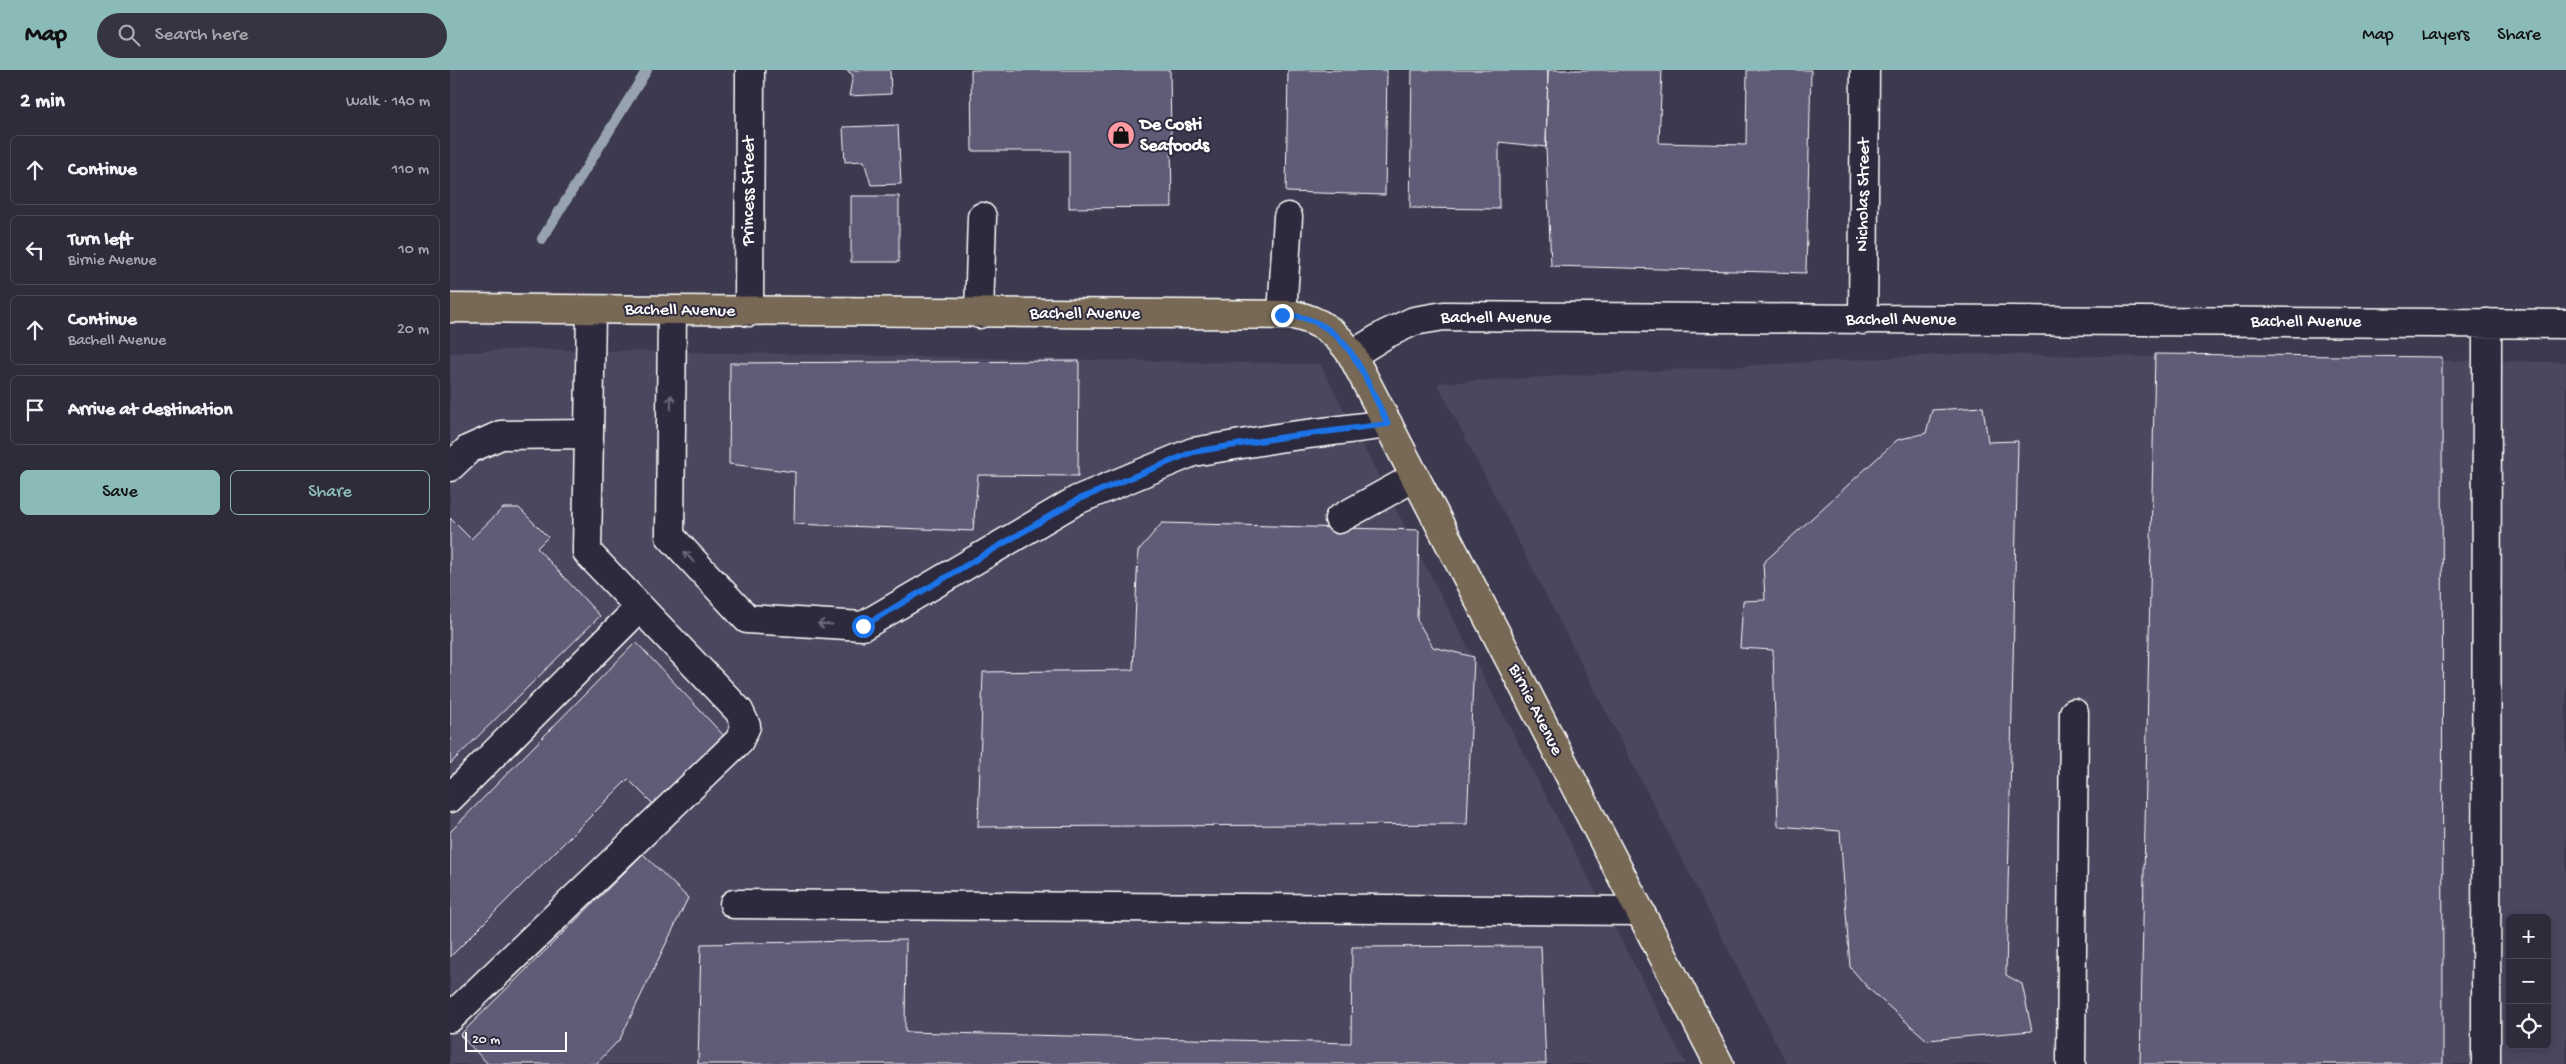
<!DOCTYPE html>
<meta charset="utf-8">
<style>
body{margin:0;font-family:"Gochi Hand",sans-serif;background:#363342;color:#f1f3f6}
.controls{position:absolute;right:15px;bottom:15px;display:grid;overflow:hidden;border-radius:8px;box-shadow:0 2px 12px #0003}
.controls button{width:45px;height:45px;display:grid;place-items:center;padding:0;border:0;border-bottom:1px solid #494755;background:#2e2b3b;color:#f1f3f6;font:25px sans-serif}
.scale{position:absolute;left:15px;bottom:12px;width:102px;box-sizing:border-box;padding-left:5px;border:2px solid #fff;border-top:0;font-size:14px;line-height:18px;white-space:nowrap;color:#fff;-webkit-text-stroke:4px #2f2a3d;paint-order:stroke}
.stop{position:absolute;width:15px;height:15px;margin:-11px;border:4px solid #1a73e8;border-radius:50%;background:#fff}
.stop.end{background:#1a73e8;border-color:#fff;box-shadow:0 1px 5px #0008}
.list{margin:0;padding:0;list-style:none}
h2{display:flex;justify-content:space-between;align-items:center;height:65px;margin:0;padding:0 20px;font-size:21px}
h2 small{font-size:16px;font-weight:400;color:#a7a7af}
.list li{display:grid;grid-template-columns:32px 1fr auto;gap:15px;align-items:center;box-sizing:border-box;height:70px;margin:0 10px 10px;padding:0 10px;border:1px solid #494755;border-radius:8px}
.list b{display:block;font-size:19px;white-space:nowrap}
.list p{margin:0;font-size:16px;white-space:nowrap;color:#a7a7af}
.list em{font-size:16px;font-style:normal;color:#a7a7af}
.actions{display:flex;gap:10px;padding:15px 20px}
.actions a{flex:1;padding:11px 0;border:1px solid #8bbbb9;border-radius:8px;text-align:center;font-size:18px;color:#8bbbb9}
.actions .main{background:#8bbbb9;color:#111}
.icon{flex:none;width:28px;height:28px;fill:none;stroke:currentColor;stroke-width:2;stroke-linecap:round;stroke-linejoin:round}
.map{position:relative;flex:none;width:2116px;height:994px;overflow:hidden}
header{display:flex;align-items:center;gap:30px;box-sizing:border-box;height:70px;padding:0 25px;background:#8bbbb9;color:#111}
header strong{font-size:24px}
nav{display:flex;gap:28px;margin-inline-start:auto;font-size:18px}
.search{width:350px;height:45px;background:#363342;display:flex;align-items:center;gap:12px;box-sizing:border-box;padding:0 18px;border-radius:28px;color:#a7a7af;font-size:19px}
main{display:flex}
aside{flex:1;background:#2e2b3b}
.map>svg:first-child{display:block}
.built{fill:#4b475e;fill-rule:evenodd}
.lines{fill:none;stroke-linecap:round;stroke-linejoin:round}
.stream{stroke:#97a4b0;stroke-width:10}
.building{fill:#5e5b78;stroke:#fff}
.minor-casing{stroke:#fff;stroke-width:31}
.major-casing{stroke:#fff;stroke-width:31}
.minor{stroke:#2f2a3d;stroke-width:28}
.major{stroke:#776954;stroke-width:28}
.oneway{stroke:#6d6a77}
.route{stroke:#1a73e8;stroke-width:6}
.labels{text-anchor:middle;dominant-baseline:central;stroke-width:4;stroke-linejoin:round;paint-order:stroke}
.poi-label{font-size:18px;font-weight:bold;fill:#fff;stroke:#2f2a3d;text-anchor:start}
.street-label{font-size:18px;fill:#fff;stroke:#2f2a3d}
</style>
<header>
<strong>Map</strong>
<div class="search"><svg class="icon" aria-label="search" viewBox="0 0 24 24"><circle cx="10" cy="10" r="6"/><path d="M15 15l6 6"/></svg>Search here</div>
<nav><a>Map</a><a>Layers</a><a>Share</a></nav>
</header>
<main>
<aside>
<h2>2 min<small>Walk · 140 m</small></h2>
<ul class="list">
<li><svg class="icon" aria-label="ahead" viewBox="0 0 24 24"><path d="M12 20V5M6 11l6-6 6 6"/></svg><div><b>Continue</b></div><em>110 m</em></li>
<li><svg class="icon" aria-label="left" viewBox="0 0 24 24"><path d="M17 20v-9H6M10 6l-5 5 5 5"/></svg><div><b>Turn left</b><p>Birnie Avenue</p></div><em>10 m</em></li>
<li><svg class="icon" aria-label="ahead" viewBox="0 0 24 24"><path d="M12 20V5M6 11l6-6 6 6"/></svg><div><b>Continue</b><p>Bachell Avenue</p></div><em>20 m</em></li>
<li><svg class="icon" aria-label="arrive" viewBox="0 0 24 24"><path d="M6 21V4h12l-3 4 3 4H6"/></svg><div><b>Arrive at destination</b></div></li>
</ul>
<div class="actions"><a class="main">Save</a><a>Share</a></div>
</aside>
<div class="map">
<svg width="2116" height="994" viewBox="0 0 2116 994">
<rect width="100%" height="100%" fill="#3d394f"/>
<filter id="ink" filterUnits="userSpaceOnUse"><feTurbulence type="fractalNoise" baseFrequency=".02" numOctaves="2"/><feDisplacementMap in="SourceGraphic" scale="10" xChannelSelector="R" yChannelSelector="G"/><feConvolveMatrix kernelMatrix="1 2 1 2 8 2 1 2 1" color-interpolation-filters="sRGB"/></filter>
<g filter="url(#ink)">
<!-- built -->
<path class="built" d="M74,279l796,15 366,700h-1236v-711z
M1507,284l609,8v702h-779l-350,-681zM2060,848h37v127h-37z"/>
<g class="lines">
<!-- stream -->
<path class="stream" d="M92,169l105,-169"/>
</g>
<!-- building -->
<path class="building" d="M396,0h44l1,24 -42,2 4,-21z
M521,0h199l2,137 -103,1v-57h-97z
M838,0h99l-2,125 -99,-3z
M962,0h136l-2,77 -47,-5v67l-89,-1z
M1098,0h114l-3,73 87,2 1,-75h64l-5,203 -255,-7 -5,-119z
M448,55l3,59 -30,1 -7,-24 -19,1 -2,-35z
M401,126h48v66h-48z
M1705,284l287,3 1,707h-303z
M629,291l-1,115 -100,-1 -5,56 -179,-7 1,-52 -66,-8 1,-101z
M1533,337l5,35 30,-1 -12,534 16,9 10,47 -105,9 -58,-51 -19,-22 -10,-136 -62,-5 -5,-176 -33,-2 3,-47 22,-1 -2,-37 134,-123 29,-7 6,-23z
M53,438h16l29,29 -11,11 63,68 -150,148v-246l21,21z
M712,453l257,7 -2,90 16,27 41,10 -7,167 -489,3 5,-155 150,-2 5,-119z
M186,572l90,96 -70,69 -28,-28 -178,178v-125z
M193,784l45,44 -68,141 -24,25h-108l-28,-29z
M456,870l-1,92 446,11 1,-96 189,-1 5,118h-848l3,-120z"/>
<g class="lines">
<!-- minor casing -->
<g class="minor-casing">
<path id="minor" d="M222,241l-2,225 77,83 116,7 214,-126 116,-48 91,-15 104,-13
M299,242l1,-242
M529,244l3,-97
M832,245l6,-98
M1413,250l2,-250
M902,285l34,-21 28,-13 30,-5 1122,8
M0,397l19,-18 32,-14 88,-1
M889,449l76,-42
M0,728l189,-190
M284,834l906,7
M0,948l289,-277 7,-15 -7,-15 -152,-159 4,-242
M1621,994l3,-351
M2036,994l1,-741"/>
</g>
<!-- major casing -->
<g class="major-casing">
<path id="major" d="M0,238l844,7c27,6 43,18 58,40l367,709"/>
</g>
<!-- minor -->
<use href="#minor" class="minor"/>
<!-- major -->
<use href="#major" class="major"/>
</g>
<!-- one-way arrows -->
<defs><path id="oneway-shaft" d="M-6 0H5M1.5-3L5.5 0L1.5 3" fill="none" stroke-width="1.6" stroke-linecap="round" stroke-linejoin="round" transform="scale(1.25)"/></defs>
<g class="oneway">
<use href="#oneway-shaft" transform="translate(221 332) rotate(-89)"/>
<use href="#oneway-shaft" transform="translate(239 487) rotate(-133)"/>
<use href="#oneway-shaft" transform="translate(375 554) rotate(-177)"/>
</g>
</g>
<g class="lines" filter="url(#ink)">
<!-- route -->
<path class="route" d="M413,556l214,-126 116,-48 91,-15 104,-13c-25,-49 -41,-108 -106,-109"/>
</g>
<!-- icons -->
<defs>
<g id="shop-disc" transform="scale(1.4375)"><circle r="9.5" fill="#ff9aa2" stroke="#2f2a3d"/><path d="M-5-2.5h2.3a2.7 3.5 0 0 1 5.4 0H5L5.5 6h-11ZM-1.5-2.5h3a1.5 2.3 0 0 0-3 0Z" fill="#111"/></g>
</defs>
<g fill-rule="evenodd">
<use href="#shop-disc" x="671" y="65"/>
</g>
<g class="labels">
<!-- poi labels -->
<g class="poi-label">
<text x="690" y="55">De Costi<tspan x="690" dy="21">Seafoods</tspan></text>
</g>
<!-- street labels -->
<g class="street-label">
<text transform="translate(299 121) rotate(-90)">Princess Street</text>
<text transform="translate(1414 125) rotate(-89)">Nicholas Street</text>
<text transform="translate(230 241) rotate(1)">Bachell Avenue</text>
<text x="635" y="244">Bachell Avenue</text>
<text x="1046" y="248">Bachell Avenue</text>
<text x="1451" y="250">Bachell Avenue</text>
<text x="1856" y="252">Bachell Avenue</text>
<text transform="translate(1085 640) rotate(63)">Birnie Avenue</text>
</g>
</g>
</svg>
<div class="controls">
<button>+</button>
<button>−</button>
<button><svg class="icon" aria-label="locate" viewBox="0 0 24 24"><circle cx="12" cy="12" r="6"/><path d="M12 2v4M12 18v4M2 12h4M18 12h4"/></svg></button>
</div>
<div class="scale">20 m</div>
<div class="stop" style="left:413px;top:556px"></div>
<div class="stop end" style="left:832px;top:245px"></div>
</div>
</main>
